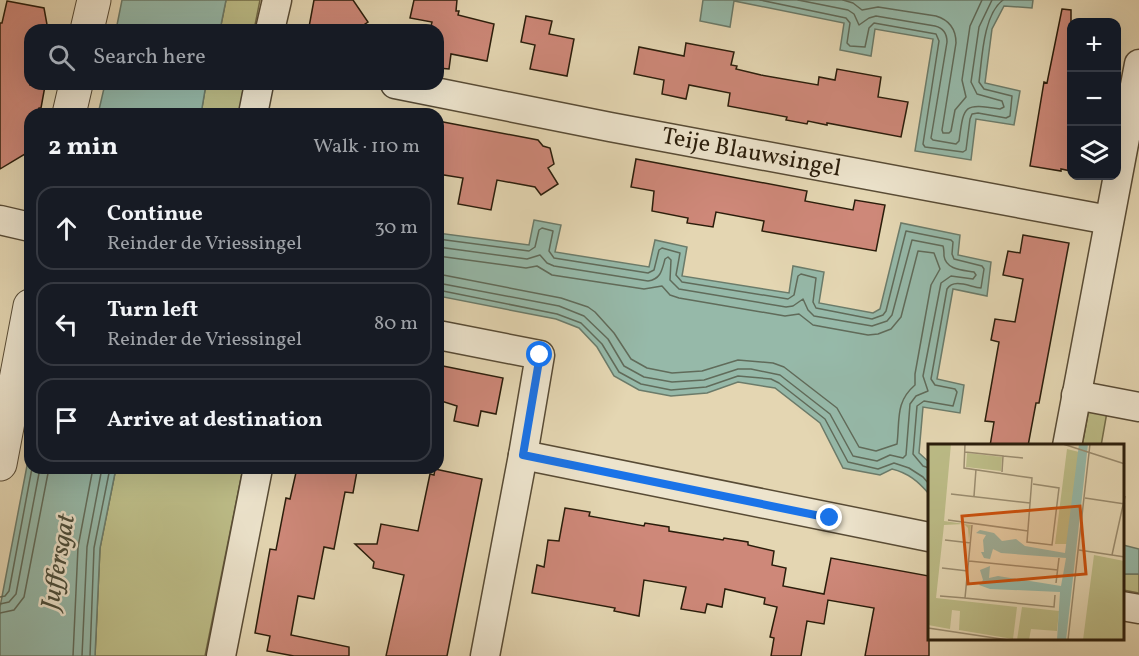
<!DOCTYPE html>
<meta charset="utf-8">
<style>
body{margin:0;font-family:Vollkorn,serif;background:#242831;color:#f1f3f6}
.controls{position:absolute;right:18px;top:18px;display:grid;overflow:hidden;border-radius:12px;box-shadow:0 6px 24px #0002}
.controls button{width:54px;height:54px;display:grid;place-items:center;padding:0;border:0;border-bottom:2px solid #363941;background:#171b24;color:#f1f3f6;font:30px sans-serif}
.stop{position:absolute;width:18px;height:18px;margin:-14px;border:4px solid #1a73e8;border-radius:50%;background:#fff}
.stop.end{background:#1a73e8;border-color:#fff;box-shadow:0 2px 6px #0008}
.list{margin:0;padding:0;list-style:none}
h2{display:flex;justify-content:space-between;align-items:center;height:78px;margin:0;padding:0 24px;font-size:26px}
h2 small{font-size:20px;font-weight:400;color:#9ea1a6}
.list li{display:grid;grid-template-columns:39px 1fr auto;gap:18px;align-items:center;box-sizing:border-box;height:84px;margin:0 12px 12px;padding:0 12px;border:2px solid #363941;border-radius:18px}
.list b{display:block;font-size:22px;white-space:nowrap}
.list p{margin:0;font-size:20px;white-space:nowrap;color:#9ea1a6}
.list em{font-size:20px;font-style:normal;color:#9ea1a6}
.icon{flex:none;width:33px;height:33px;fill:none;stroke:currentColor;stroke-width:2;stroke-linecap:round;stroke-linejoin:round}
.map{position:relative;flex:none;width:1139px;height:656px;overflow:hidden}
.search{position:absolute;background:#171b24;box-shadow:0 6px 24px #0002;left:24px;top:24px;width:420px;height:66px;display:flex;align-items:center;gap:15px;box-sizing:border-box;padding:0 21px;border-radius:18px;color:#9ea1a6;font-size:22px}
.panel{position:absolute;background:#171b24;box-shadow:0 6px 24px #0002;left:24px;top:108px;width:420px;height:366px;border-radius:18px}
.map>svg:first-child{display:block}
.green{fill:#bcbc87;stroke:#736c49;stroke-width:1.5}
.water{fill:#96b9a9;stroke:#6b7b6a;stroke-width:1.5}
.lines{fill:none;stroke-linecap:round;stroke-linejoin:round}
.shore{stroke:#606b5a;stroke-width:1.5}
.building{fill:#ce8879;stroke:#2a1d0b;stroke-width:1.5}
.minor-casing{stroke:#584b35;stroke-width:31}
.tertiary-casing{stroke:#584b35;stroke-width:35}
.minor{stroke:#ede4cd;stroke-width:28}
.tertiary{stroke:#ede4cd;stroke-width:33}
.route{stroke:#1a73e8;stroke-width:8}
.labels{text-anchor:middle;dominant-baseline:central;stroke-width:5;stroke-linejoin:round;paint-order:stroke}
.street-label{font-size:24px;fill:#2a1d0b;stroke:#ede4cd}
.water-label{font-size:26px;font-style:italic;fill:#4a4c3a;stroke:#ede4cd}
.inset-road{fill:none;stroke:#9a8c6f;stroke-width:1.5}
.view{fill:#cc500c;fill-opacity:0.15;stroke:#cc500c;stroke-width:3}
.inset-edge{fill:none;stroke:#2a1d0b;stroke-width:3}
</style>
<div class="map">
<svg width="1139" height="656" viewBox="0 0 1139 656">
<rect width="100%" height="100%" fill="#e4d6b2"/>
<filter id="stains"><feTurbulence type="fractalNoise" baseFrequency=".00333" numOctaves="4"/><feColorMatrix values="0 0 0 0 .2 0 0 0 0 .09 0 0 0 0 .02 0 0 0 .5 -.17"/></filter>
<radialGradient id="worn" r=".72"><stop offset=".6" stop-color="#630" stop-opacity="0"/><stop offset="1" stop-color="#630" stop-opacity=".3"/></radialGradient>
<!-- green -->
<path class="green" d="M226,0h34l-6,30h-34z
M206,84h38l-5,30h-38z
M1089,409l18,3 -6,34h-19z
M116,468h127l-38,188h-110l5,-108z
M1122,574h17v19l-16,-3z"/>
<!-- water -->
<path class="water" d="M122,0h104l-6,30h-104z
M703,0h330l-1,8 -28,-2 -12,23 -7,54 35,8 -6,34 -38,-6 -5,41 -56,-9 18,-112 -58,-10 -4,27 -31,-6 4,-27 -110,-22 -4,26 -30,-6z
M105,84h101l-5,30h-103z
M534,220l27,5 -6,27 94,15 6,-27 32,7 -5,29 107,17 4,-27 31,6 -5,31 54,10 7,-4 21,-86 59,12 -2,20 33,7 -4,34 -34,-7 -16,90 27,6 -4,28 -37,-6 -4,46 10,9v32c-11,-13 -21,-21 -37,-25l-12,6 -37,-7 -23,-45 -45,-35 -37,-6 -31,11 -36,3 -32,-6 -25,-14 -17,-29 -18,-19 -23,-9 -118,-23v-63l91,12z
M30,450v18h86l-16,80 -5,108h-95v-49z
M1123,545l16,4v25h-16z"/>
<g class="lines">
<!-- shore -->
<path class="shore" d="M760,0l86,18 4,5 -3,20 3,3 15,1 4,-19 5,-5 62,11 3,7 -16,103 2,3 38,5 3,-2 4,-31 2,-5 6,-1 28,5 4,-2 2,-20 -28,-7 -5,-7c3,-23 4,-67 24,-82
M798,0l50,10 6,4 5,11 10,-7 7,-2 59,10c8,2 12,8 12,16l-16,96 2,2 23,4 3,-3c5,-36 4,-38 41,-32l4,-2 -2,-6 -25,-7 -6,-12 8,-55 13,-27
M843,0l10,3 9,7 16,-3 58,9c13,4 20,13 20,27l-14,87 1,3h6l2,-2 4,-21 11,-13 -4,-17 8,-54 12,-26
M438,239l91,12 6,-4 4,-17 3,-2 11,3 -4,20 5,7 94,15 6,-3 5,-20 3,-2 18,5 -4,22 6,7 106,17 6,-4 4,-19 3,-2 15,4 -3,24 3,6 56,11 11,-4 3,-4 20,-80 45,9 2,2 -1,12 2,5 28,7 2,3 -3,19c-11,-1 -27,-10 -34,1l-16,90 4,6 20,4 2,3 -4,14 -29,-5 -7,5 -4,48 10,12 6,2
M438,247l89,12 13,-4 7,8 7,3 94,15c13,-2 14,-11 17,-22l3,-2 3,3 -1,20 9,9 107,18 7,-1 10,-7 5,11 6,6 58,10 15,-5 5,-6 20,-75 31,6c1,3 1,6 1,10 2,14 19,14 30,16l2,3 -3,4 -22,-3 -10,7 -18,93 5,15 -12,5 -6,8 -4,51 -3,3 -13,-3 -13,6 -24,-5 -23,-42 -50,-39 -29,-6h-13l-34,11 -32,2 -28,-5 -20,-11 -16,-27 -24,-23 -25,-10 -121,-23
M438,256l88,12 11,-2 15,9 92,14 18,-3 8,9 9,3 106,18 14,-2 14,11 55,10 10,-1 13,-5 10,-12 17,-66 16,2 6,16 -9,16 -16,89v11c-20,17 -15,35 -18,59l-21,7 -17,-4 -22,-39 -53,-41 -11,-4 -35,-3 -36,11 -30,2 -25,-5 -16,-9 -17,-26 -19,-21 -7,-5 -27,-9 -123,-24
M438,290l119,24 24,9 21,21 17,28 22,12 30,6 35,-3 32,-11 33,3 8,4 46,36 23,43 30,7 16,-6 15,5 14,9 6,7
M0,597l5,-1 4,-5 23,-123
M0,604l9,-2 7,-8 24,-126
M0,613l14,-3 10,-13 25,-129
M73,656l5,-109 15,-79
M82,656l5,-109 15,-79
M90,656l4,-108 16,-80"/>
</g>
<!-- building -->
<path class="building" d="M314,0h39l15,22 -12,8h-32l-15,-3z
M414,0h43l-1,11h3l-1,4 36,9 -7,37 -36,-7 -2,15 -11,-1v-38h-8l2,-8 -22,-4z
M7,1l37,7 4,22h-18v55l15,1 -4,22h-2l-2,6h-7v37l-30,18v-146h2z
M1062,9l9,1v161l-10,-2v2l-31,-5 14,-84 3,1z
M526,16l26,5 -3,13 25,5 -7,37 -37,-7 5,-24 -14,-3z
M686,43l48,9 -3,13 6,1 -1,3 25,6 57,10 1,-8 16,3 2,-11 44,8 -3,20 30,5 -7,35 -74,-14v2l-19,-4 -1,3 -21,-4 1,-3 -59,-11 2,-13 -41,-8 -3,14 -24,-5 2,-14 -30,-6 5,-27 45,9z
M438,121l100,19 5,6 7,2 4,16 -6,4 10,16 -17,11 -6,-8 -38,-7 -6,30 -33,-6 5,-26 -25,-4z
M636,159l171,32 -2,10 48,9 2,-10 30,5 -9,46 -114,-20 2,-10 -48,-9 -3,15 -26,-4 1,-5 -36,-7 2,-20 -23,-4z
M1023,235l46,8 -30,160h-3l-8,43h-38l4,-24 -9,-1 14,-79 -8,-2 4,-21 20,3 8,-43 -20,-4 5,-24 12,2z
M438,365l65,13 -7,36 -15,-3 -3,15 -24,-5 3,-15 -19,-6z
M297,468h44l16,3 -4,22 -8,-1 -11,57 -10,-2 -10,52 -16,-3 -7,39 58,12v9h-55l-27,-5 3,-15 -15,-3 15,-84 6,1 10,-52 4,1z
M435,469l47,10 -35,177h-61l18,-81 -31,-7 1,-6 -19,-18h22l4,-20 37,7 12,-57 4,1z
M565,508l25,4 -1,4 55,10 1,-3 24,4v4l54,9 1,-2 24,4v3l26,6 -2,14 14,3 -3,18 41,8 7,-36 98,18v80h-64l9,-48 -46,-8 -4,24 -17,-3 -6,35h-30l3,-18 -4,-1 7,-30 -13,-3 1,-6 -40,-9 -3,18 -15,-3 -2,9 -24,-4 5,-22 -42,-7 -5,36 -25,-5 1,-3 -83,-15 5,-28 7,2 4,-27 11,1z"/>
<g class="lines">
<!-- minor casing -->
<g class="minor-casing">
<g id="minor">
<path d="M270,30l7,-30"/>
<path id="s1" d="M395,84l215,43 499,93"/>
<path d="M253,114l6,-30"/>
<path d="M0,220l30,7"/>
<path d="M438,335l102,20 -17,100 -38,201"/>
<path d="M1076,395l63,12"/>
<path d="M1067,446l72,-382"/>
<path d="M523,455l406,82"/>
<path d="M1122,606l17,3"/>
<path d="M221,656l37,-188"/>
</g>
</g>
<!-- tertiary casing -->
<g class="tertiary-casing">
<path id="tertiary" d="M87,30l7,-30
M69,114l7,-30
M0,464l30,-158"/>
</g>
<!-- minor -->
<use href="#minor" class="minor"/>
<!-- tertiary -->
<use href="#tertiary" class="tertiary"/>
</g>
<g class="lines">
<!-- route -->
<path class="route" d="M540,355l-17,100 307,63"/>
</g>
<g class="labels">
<!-- street labels -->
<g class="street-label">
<text stroke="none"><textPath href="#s1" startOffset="363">Teije Blauwsingel</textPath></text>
</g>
<!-- water labels -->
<g class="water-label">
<text transform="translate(59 562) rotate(-80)">Juffersgat</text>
</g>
</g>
<!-- overview -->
<g transform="translate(928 444)">
<rect width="196" height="196" fill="#e4d6b2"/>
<path d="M0,0h23l-7,77 27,4 -2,16 -1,-13 -4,-4 -20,1 -8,73 81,9 -4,32 -54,-9 1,-19 -8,-1 -2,19 -22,-4zM139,5l12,3 -11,92h-13zM39,9l35,4 -1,14 -35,-4zM166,111l30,6v79h-41zM94,163l37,4 -2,20 -26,-2 -2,11h-12z" fill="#bcbc87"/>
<path d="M151,0h9l-22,196h-9l3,-48 -70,-3 -11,-4 4,-5 -3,-10 10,-4 -1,12 9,-2 63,10 5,-28 -65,-5 -8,-4 -3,10 -6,-1 -3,-6h3l-1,-12 3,-5 -10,-2 4,-3 14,3 8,8 14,-2 9,7 40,7z" fill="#96b9a9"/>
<path class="inset-road" d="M37,0l-1,24 68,10 -5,64 25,3 7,-57 -26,-4M135,0l62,20M37,8l38,4 -1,16M75,12l20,2M23,50l79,9M46,52l2,-27M157,54l40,6M20,76l80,11M44,81l-7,73 89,9 1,-12M17,96l26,3M151,106l46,7M184,111l13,-59M41,117l89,9M14,124l26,3M128,139l3,-25M12,152l25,2M0,184l80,12M140,196l22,-196"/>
<path class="view" d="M152,62l6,68 -118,10 -6,-68z"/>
<rect width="196" height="196" class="inset-edge"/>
</g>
<rect width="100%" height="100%" filter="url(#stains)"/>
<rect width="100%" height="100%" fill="url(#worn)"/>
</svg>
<div class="controls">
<button>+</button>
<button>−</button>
<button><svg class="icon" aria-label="layers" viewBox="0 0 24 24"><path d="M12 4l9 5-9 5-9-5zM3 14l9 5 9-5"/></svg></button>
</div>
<div class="stop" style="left:540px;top:355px"></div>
<div class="stop end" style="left:830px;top:518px"></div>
<div class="search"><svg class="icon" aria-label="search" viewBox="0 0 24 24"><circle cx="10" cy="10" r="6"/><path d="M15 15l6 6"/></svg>Search here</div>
<section class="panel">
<h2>2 min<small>Walk · 110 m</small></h2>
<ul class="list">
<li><svg class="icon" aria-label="ahead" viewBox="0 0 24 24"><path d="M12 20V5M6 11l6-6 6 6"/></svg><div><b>Continue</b><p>Reinder de Vriessingel</p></div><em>30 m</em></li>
<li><svg class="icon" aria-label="left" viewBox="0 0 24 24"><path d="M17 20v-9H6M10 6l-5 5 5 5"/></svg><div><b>Turn left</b><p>Reinder de Vriessingel</p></div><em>80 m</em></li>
<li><svg class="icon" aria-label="arrive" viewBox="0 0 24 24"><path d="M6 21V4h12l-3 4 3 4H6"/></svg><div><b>Arrive at destination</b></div></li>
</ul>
</section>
</div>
